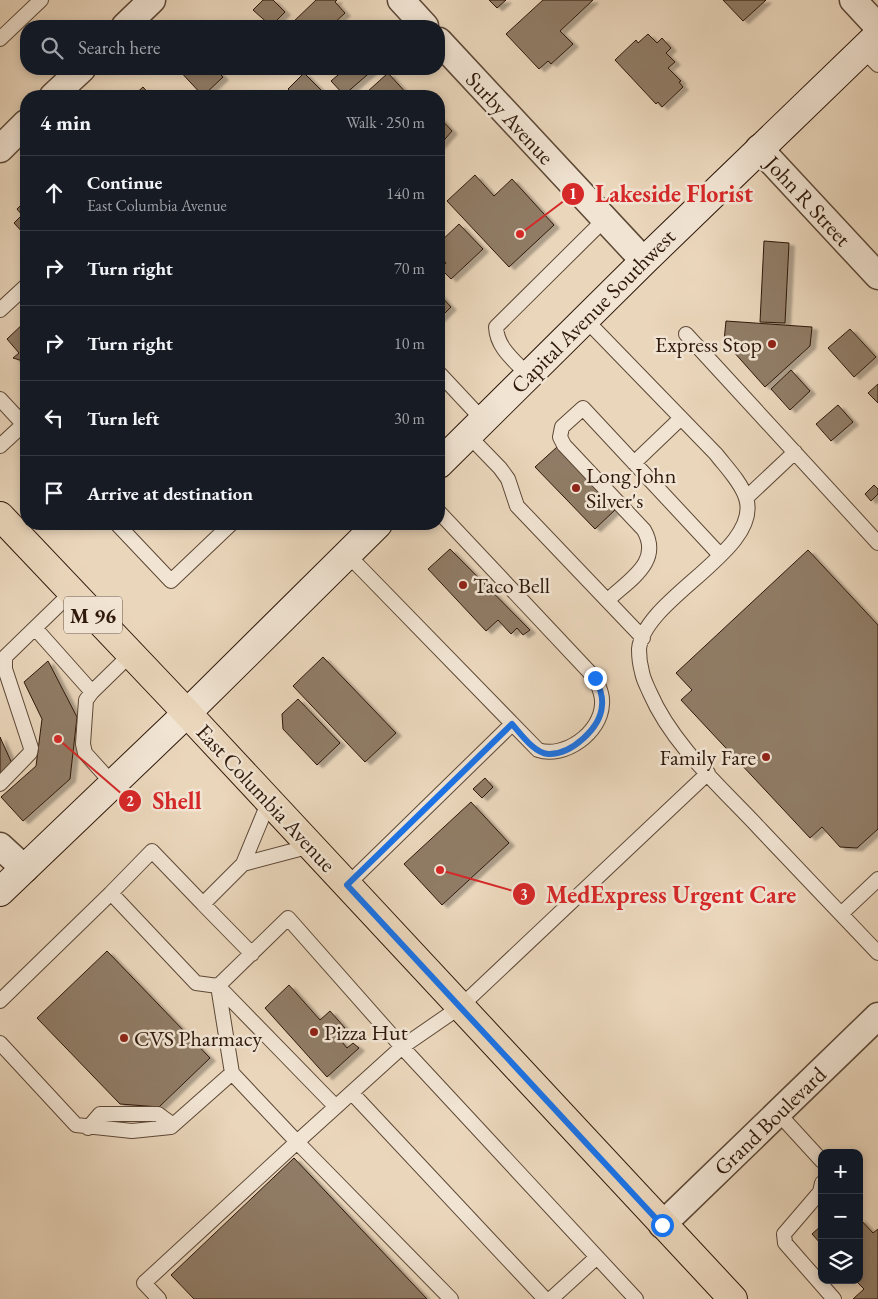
<!DOCTYPE html>
<meta charset="utf-8">
<style>
body{margin:0;font-family:"EB Garamond",serif;background:#242831;color:#f1f3f6}
.controls{position:absolute;right:15px;bottom:15px;display:grid;overflow:hidden;border-radius:10px;box-shadow:0 2px 8px #0003}
.controls button{width:45px;height:45px;display:grid;place-items:center;padding:0;border:0;border-bottom:1px solid #363941;background:#171b24;color:#f1f3f6;font:25px sans-serif}
.stop{position:absolute;width:15px;height:15px;margin:-11px;border:4px solid #1a73e8;border-radius:50%;background:#fff}
.stop.end{background:#1a73e8;border-color:#fff;box-shadow:0 1px 5px #0008}
.list{margin:0;padding:0;list-style:none}
h2{display:flex;justify-content:space-between;align-items:center;height:65px;margin:0;padding:0 20px;font-size:21px}
h2 small{font-size:16px;font-weight:400;color:#9ea1a6}
.list li{display:grid;grid-template-columns:32px 1fr auto;gap:15px;align-items:center;box-sizing:border-box;height:75px;padding:0 20px;border-top:1px solid #363941}
.list b{display:block;font-size:19px;white-space:nowrap}
.list p{margin:0;font-size:16px;white-space:nowrap;color:#9ea1a6}
.list em{font-size:16px;font-style:normal;color:#9ea1a6}
.icon{flex:none;width:28px;height:28px;fill:none;stroke:currentColor;stroke-width:2;stroke-linecap:round;stroke-linejoin:round}
.map{position:relative;flex:none;width:878px;height:1299px;overflow:hidden}
.search{position:absolute;background:#171b24;box-shadow:0 2px 8px #0003;left:20px;top:20px;width:425px;height:55px;display:flex;align-items:center;gap:12px;box-sizing:border-box;padding:0 18px;border-radius:20px;color:#9ea1a6;font-size:19px}
.panel{position:absolute;background:#171b24;box-shadow:0 2px 8px #0003;left:20px;top:90px;width:425px;height:440px;border-radius:20px}
.map>svg:first-child{display:block}
.building{fill:#907b66;stroke:#2e180a;filter:url(#shadow)}
.lines{fill:none;stroke-linecap:round;stroke-linejoin:round}
.lane-casing{stroke:#5d4836;stroke-width:16}
.street-casing{stroke:#5d4836;stroke-width:29}
.secondary-casing{stroke:#2e180a;stroke-width:30}
.primary-casing{stroke:#2e180a;stroke-width:30}
.lane{stroke:#f1e4d3;stroke-width:14}
.street{stroke:#f1e4d3;stroke-width:26}
.secondary{stroke:#f1e4d3;stroke-width:28}
.primary{stroke:#ead6bb;stroke-width:28}
.route{stroke:#1a73e8;stroke-width:6}
.poi-dot{fill:#8f2418;stroke:#f1e4d3;stroke-width:2}
.labels{text-anchor:middle;dominant-baseline:central;stroke-width:5;stroke-linejoin:round;paint-order:stroke}
.shield{fill:#f1e4d3;stroke:#685546;stroke-width:1}
.shield-label{font-size:21px;font-weight:bold;fill:#2e180a}
.street-label{font-size:22px;fill:#2e180a;stroke:#f1e4d3}
.poi-label{font-size:22px;fill:#2e180a;stroke:#f1e4d3;text-anchor:start}
.leader{fill:none;stroke:#d62828;stroke-width:2}
.callout-dot{fill:#d62828;stroke:#f1e4d3;stroke-width:2}
.mark-label{font-size:15px;text-anchor:middle;font-weight:bold;fill:#fff}
.callout-label{font-size:24px;text-anchor:middle;font-weight:bold;fill:#d62828;stroke:#f1e4d3;stroke-width:5;stroke-linejoin:round;paint-order:stroke}
</style>
<div class="map">
<svg width="878" height="1299" viewBox="0 0 878 1299">
<defs>
<filter id="shadow"><feDropShadow dx="5.5" dy="3" stdDeviation="1" flood-color="#0004"/></filter>
</defs>
<rect width="100%" height="100%" fill="#ead6bb"/>
<filter id="stains"><feTurbulence type="fractalNoise" baseFrequency=".004" numOctaves="4"/><feColorMatrix values="0 0 0 0 .2 0 0 0 0 .09 0 0 0 0 .02 0 0 0 .5 -.17"/></filter>
<radialGradient id="worn" r=".72"><stop offset=".6" stop-color="#630" stop-opacity="0"/><stop offset="1" stop-color="#630" stop-opacity=".3"/></radialGradient>
<!-- building -->
<path class="building" d="M263,0h10l12,12 -14,14 -18,-16z
M316,0h21l-2,2 10,11 -14,13h-38l-2,-2z
M489,0h17l-9,8z
M543,0h50l-33,31 13,13 -22,20 -3,-3 -9,8 -33,-35z
M723,0h43l-23,21z
M648,34l9,9 5,-5 9,10 -5,5 9,9 -7,6 13,13 -2,1 4,5 -21,20 -4,-5 -2,2 -41,-44 21,-20 2,3z
M178,69h37l8,8 -20,19z
M345,69h29l-30,26 -13,-14z
M304,73l23,23h-32l-7,-7z
M388,73l21,23h-44l2,-4z
M143,87l8,9h-18z
M439,117l13,14 -13,15z
M475,175l19,21 18,-17 42,46 -45,42 -62,-66z
M26,200v36l-12,-13 8,-8 -5,-6z
M459,224l24,25 -32,30 -11,-11 6,-5 -7,-8v-12z
M764,241l25,2 -4,80 -25,-1z
M439,294l12,13 -12,12z
M26,321v41l-13,-4 6,-5 -12,-14z
M726,321l86,6 -2,19 -45,41 -41,-46z
M850,329l26,28 -22,20 -26,-29z
M791,370l19,21 -20,19 -19,-21z
M878,384v19l-10,-10z
M838,405l15,17 -22,19 -15,-17z
M557,447l59,62 -21,20 -60,-62z
M874,485l4,4v5l-7,7 -6,-7z
M450,549l80,81 -7,5 -6,-7 -6,6 -13,-14 -12,11 -58,-62z
M808,550l70,75v204l-21,19 -17,-1 -18,-20 -12,11 -129,-138 11,-10 -16,-17z
M323,657l73,76 -31,29 -72,-76z
M48,661l29,56 -7,62 -47,42 -22,-24 35,-31 6,-47 -18,-37z
M298,699l42,44 -23,22 -34,-36 -1,-15z
M0,737l14,31 -14,7z
M485,778l8,9 -11,11 -9,-9z
M471,802l38,41 -67,62 -38,-41z
M107,951l103,107 -51,49 -39,-3 -83,-86z
M289,985l31,35 10,-9 15,17 -8,8 10,12 6,-5 6,5 -32,29 -62,-69z
M294,1158l133,141h-233l-23,-24z
M859,1218l14,15 5,-4v70h-25l11,-10 -9,-9h4z
M822,1225v20l-10,-11z"/>
<g class="lines">
<!-- lane casing -->
<g class="lane-casing">
<path id="lane" d="M0,39l41,-39
M863,50l15,15
M0,310l26,-24
M585,319l131,135c10,13 25,28 30,44 17,52 -102,100 -107,151 0,7 1,16 3,23 1,7 5,14 8,21 23,53 72,95 111,137 39,41 78,82 117,123
M686,334l192,209
M439,373l44,47
M528,375c-14,-15 -31,-27 -32,-48l109,-108
M0,399l26,28
M468,435l32,33 8,11 9,27 126,132
M0,446l26,-24
M634,463l47,-45
M746,498l49,-46
M117,524l54,57 60,-57
M347,554l191,196c26,9 63,-17 64,-46 1,-9 -3,-17 -7,-26l-156,-166
M608,600c22,-21 54,-38 36,-70l-80,-85 -4,-8 2,-10 21,-19 137,147
M35,628l57,64 -6,8 -3,44 2,9 28,31
M92,692l39,-38
M0,784l30,-31 1,-5 -26,-79v-12l67,-65
M269,801l-26,63 -40,40 -51,-53 -41,42 85,90 22,3 118,121
M243,864l68,-18
M347,885l165,-161
M203,904l49,50
M841,914l37,-35
M218,986l70,-68 114,129 234,252
M0,1001l111,-108
M0,1043l76,82 56,6 39,-4 61,-54 -14,-87
M352,1093l193,206
M778,1113l44,48
M88,1128l12,-14h58l15,11
M822,1183l-2,9 -36,42 1,9 49,56
M159,1299l-15,-16 153,-141 -65,-69
M451,1299l-154,-157 105,-95 58,-40 248,-234
M551,1299l46,-42"/>
</g>
<!-- street casing -->
<g class="street-casing">
<path id="street" d="M401,0l24,26
M853,0l25,27
M125,26l27,-26
M439,41l205,220
M53,96l29,-27
M759,148l119,128
M0,149l26,-26
M0,846l25,23
M662,1225l216,-209"/>
</g>
<!-- secondary casing -->
<g class="secondary-casing">
<path id="secondary" d="M439,464l205,-203 234,-226
M0,892l187,-179 191,-189"/>
</g>
<!-- primary casing -->
<g class="primary-casing">
<path id="primary" d="M0,516l187,197 546,586"/>
</g>
<!-- lane -->
<use href="#lane" class="lane"/>
<!-- street -->
<use href="#street" class="street"/>
<!-- secondary -->
<use href="#secondary" class="secondary"/>
<!-- primary -->
<use href="#primary" class="primary"/>
</g>
<g class="lines">
<!-- route -->
<path class="route" d="M595,678c4,9 8,17 7,27 -1,23 -31,50 -54,49 -14,-1 -27,-20 -36,-30l-165,161 315,340"/>
</g>
<!-- markers -->
<g class="poi-dot">
<circle cx="772" cy="344" r="5"/>
<circle cx="576" cy="488" r="5"/>
<circle cx="463" cy="585" r="5"/>
<circle cx="766" cy="757" r="5"/>
<circle cx="314" cy="1032" r="5"/>
<circle cx="124" cy="1038" r="5"/>
</g>
<g class="labels">
<!-- shield labels -->
<rect class="shield" x="64" y="596.5" width="58" height="37" rx="4"/>
<g class="shield-label">
<text x="93" y="615">M 96</text>
</g>
<!-- street labels -->
<g class="street-label">
<text transform="translate(510 118) rotate(47)">Surby Avenue</text>
<text transform="translate(808 201) rotate(47)">John R Street</text>
<text transform="translate(593 311) rotate(-45)">Capital Avenue Southwest</text>
<text transform="translate(266 798) rotate(47)">East Columbia Avenue</text>
<text transform="translate(770 1121) rotate(-44)">Grand Boulevard</text>
</g>
<!-- poi labels -->
<g class="poi-label">
<text x="762" y="344" text-anchor="end">Express Stop</text>
<text x="586" y="475">Long John<tspan x="586" dy="25">Silver's</tspan></text>
<text x="473" y="585">Taco Bell</text>
<text x="756" y="757" text-anchor="end">Family Fare</text>
<text x="324" y="1032">Pizza Hut</text>
<text x="134" y="1038">CVS Pharmacy</text>
</g>
</g>
<!-- callouts -->
<path class="leader" d="M520 234L573 194M58 739L130 801M440 870L524 894"/>
<g class="callout-dot">
<circle cx="520" cy="234" r="5"/>
<circle cx="58" cy="739" r="5"/>
<circle cx="440" cy="870" r="5"/>
<circle cx="573" cy="194" r="12"/>
<circle cx="130" cy="801" r="12"/>
<circle cx="524" cy="894" r="12"/>
</g>
<g class="mark-label">
<text x="573" y="199">1</text>
<text x="130" y="806">2</text>
<text x="524" y="900">3</text>
</g>
<g class="callout-label">
<text x="674" y="202">Lakeside Florist</text>
<text x="177" y="809">Shell</text>
<text x="671" y="903">MedExpress Urgent Care</text>
</g>
<rect width="100%" height="100%" filter="url(#stains)"/>
<rect width="100%" height="100%" fill="url(#worn)"/>
</svg>
<div class="controls">
<button>+</button>
<button>−</button>
<button><svg class="icon" aria-label="layers" viewBox="0 0 24 24"><path d="M12 4l9 5-9 5-9-5zM3 14l9 5 9-5"/></svg></button>
</div>
<div class="stop" style="left:662px;top:1225px"></div>
<div class="stop end" style="left:595px;top:678px"></div>
<div class="search"><svg class="icon" aria-label="search" viewBox="0 0 24 24"><circle cx="10" cy="10" r="6"/><path d="M15 15l6 6"/></svg>Search here</div>
<section class="panel">
<h2>4 min<small>Walk · 250 m</small></h2>
<ul class="list">
<li><svg class="icon" aria-label="ahead" viewBox="0 0 24 24"><path d="M12 20V5M6 11l6-6 6 6"/></svg><div><b>Continue</b><p>East Columbia Avenue</p></div><em>140 m</em></li>
<li><svg class="icon" aria-label="right" viewBox="0 0 24 24"><path d="M7 20v-9h11M14 6l5 5-5 5"/></svg><div><b>Turn right</b></div><em>70 m</em></li>
<li><svg class="icon" aria-label="right" viewBox="0 0 24 24"><path d="M7 20v-9h11M14 6l5 5-5 5"/></svg><div><b>Turn right</b></div><em>10 m</em></li>
<li><svg class="icon" aria-label="left" viewBox="0 0 24 24"><path d="M17 20v-9H6M10 6l-5 5 5 5"/></svg><div><b>Turn left</b></div><em>30 m</em></li>
<li><svg class="icon" aria-label="arrive" viewBox="0 0 24 24"><path d="M6 21V4h12l-3 4 3 4H6"/></svg><div><b>Arrive at destination</b></div></li>
</ul>
</section>
</div>
